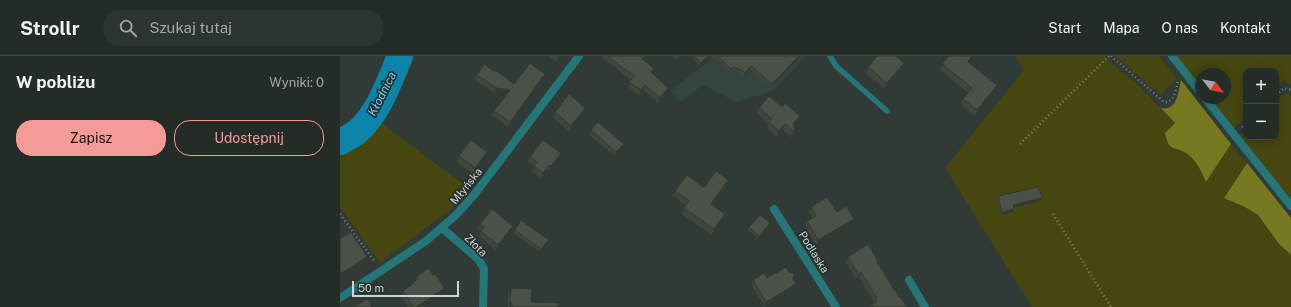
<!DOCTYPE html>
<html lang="pl">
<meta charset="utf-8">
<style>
body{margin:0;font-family:"Public Sans",sans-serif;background:#2c3430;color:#f1f3f6}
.controls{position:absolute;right:12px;top:12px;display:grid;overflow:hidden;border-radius:8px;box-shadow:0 2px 10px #0003}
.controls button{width:36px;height:36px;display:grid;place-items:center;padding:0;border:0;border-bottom:1px solid #414845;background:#242c28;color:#f1f3f6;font:20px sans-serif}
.compass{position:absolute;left:855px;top:12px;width:36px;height:36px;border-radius:50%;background:#242c28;box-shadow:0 2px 10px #0003;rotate:121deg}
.scale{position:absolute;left:12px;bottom:10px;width:107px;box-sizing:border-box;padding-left:4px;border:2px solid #cdd4d1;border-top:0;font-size:11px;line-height:14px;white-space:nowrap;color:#cdd4d1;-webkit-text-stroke:3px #26302c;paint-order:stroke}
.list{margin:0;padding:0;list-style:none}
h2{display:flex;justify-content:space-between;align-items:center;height:52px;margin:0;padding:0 16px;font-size:17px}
h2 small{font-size:13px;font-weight:400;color:#a3a7a8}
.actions{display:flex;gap:8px;padding:12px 16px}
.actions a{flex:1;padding:9px 0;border:1px solid #f59b97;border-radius:16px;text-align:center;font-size:14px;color:#f59b97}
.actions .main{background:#f59b97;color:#111}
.icon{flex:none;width:22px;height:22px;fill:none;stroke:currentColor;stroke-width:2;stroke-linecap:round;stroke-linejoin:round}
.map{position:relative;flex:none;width:951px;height:251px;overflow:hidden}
header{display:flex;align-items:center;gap:24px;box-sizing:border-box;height:56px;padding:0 20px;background:#242c28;border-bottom:1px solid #414845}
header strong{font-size:19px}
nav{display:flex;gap:22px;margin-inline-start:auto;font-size:14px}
.search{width:280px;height:36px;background:#2c3430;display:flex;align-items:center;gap:10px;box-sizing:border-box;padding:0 14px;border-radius:16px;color:#a3a7a8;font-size:15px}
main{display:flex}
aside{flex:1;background:#242c28}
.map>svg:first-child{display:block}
.built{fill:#33453e}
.green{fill:#454610}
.forest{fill:#777920}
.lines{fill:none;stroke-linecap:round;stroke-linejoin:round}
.river{stroke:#0c84aa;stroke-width:26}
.path{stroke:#79827f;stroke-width:2.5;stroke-dasharray:1 3;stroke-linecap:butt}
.lane{stroke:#257678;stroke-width:5.5}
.street{stroke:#257678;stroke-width:8}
.wall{fill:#40463e}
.shaded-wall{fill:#343932}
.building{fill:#4a5148;stroke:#343932}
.labels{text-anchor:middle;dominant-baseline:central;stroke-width:3.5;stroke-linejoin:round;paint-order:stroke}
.street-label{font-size:11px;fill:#cdd4d1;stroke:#26302c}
.water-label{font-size:12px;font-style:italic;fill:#6bd0f9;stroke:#26302c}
</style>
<header>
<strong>Strollr</strong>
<div class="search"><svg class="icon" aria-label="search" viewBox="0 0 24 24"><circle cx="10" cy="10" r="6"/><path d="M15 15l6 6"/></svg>Szukaj tutaj</div>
<nav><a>Start</a><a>Mapa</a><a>O nas</a><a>Kontakt</a></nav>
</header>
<main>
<aside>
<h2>W pobliżu<small>Wyniki: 0</small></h2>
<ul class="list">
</ul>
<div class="actions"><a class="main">Zapisz</a><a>Udostępnij</a></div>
</aside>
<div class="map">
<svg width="951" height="251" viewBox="0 0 951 251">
<rect width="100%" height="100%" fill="#303a36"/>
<!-- built -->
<path class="built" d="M369,0h97l-33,35 -37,11 -33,-17 -23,17 -10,-11 42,-32z"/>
<!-- green -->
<path class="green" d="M66,0h9l-9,23 -24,44 86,65 -16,20 -72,55 -40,-56v-58c14,-9 26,-18 37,-32z
M675,0h89l34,29 37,38 -9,17c6,11 11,7 20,13 9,7 16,19 20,29l25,-38 16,19 -23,35c11,4 24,9 33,17 14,11 18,28 34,40v52h-259l-87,-139 79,-98z
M775,0h44l16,19v5l-14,15z
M836,0h115v29l-8,-5 -7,7v-16h-30v45l-12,12 -24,-30h15v-24h-24v13z
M945,37l6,3v104l-51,-64 6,-6v7h30v-36z"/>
<!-- forest -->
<path class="forest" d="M841,24l50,64 -25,38c-4,-10 -10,-22 -20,-29 -13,-8 -17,0 -21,-20l10,-10 -14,-15c3,0 6,1 9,-1 8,-4 9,-19 11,-27z
M907,107l44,55v37l-12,-11 -21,-29 -13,-8 -21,-9z"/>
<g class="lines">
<!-- river -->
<path class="river" d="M0,86c5,-3 12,-6 17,-10 22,-19 32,-50 43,-76"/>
<!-- path -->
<path class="path" d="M771,0l53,46c11,2 12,-14 14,-22
M936,39l8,-7 7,2
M902,71l4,-3
M680,88l89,-88
M0,158l35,48
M713,158l58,93"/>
<!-- lane -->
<path class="lane" d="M490,0l6,10 51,45"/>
<!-- street -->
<path class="street" d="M832,0l29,37
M865,42l86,108
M434,153l62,98
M102,172l37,32 5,9 -1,38
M569,224l16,27
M0,242l86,-57 30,-26 18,-20 105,-139"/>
</g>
<!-- wall -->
<path class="wall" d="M209,0h12l-5,6z
M260,0h46l-2,4 8,13 15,20 -9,10 -15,-13 -4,5 -11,-8 3,-7z
M332,0h10l-5,5z
M351,0h21l-13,10z
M372,0h89l-30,31 -21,-18 -6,7 -3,-3 -9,-3 -2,2z
M629,7l28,22 -2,6 -20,25 -14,-11 2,-6 5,-7 -28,-22 2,-6z
M528,11l34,1 -17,21 -19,-16z
M154,15l20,13 29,-5 -35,48 -16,-12 2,-4 12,-17 -12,-1 -19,-13 2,-5z
M442,51l18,9 -2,5 -4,4v7l-2,6 -9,-8 -6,7 -10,-9 2,-4 -12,-11 2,-5z
M245,52l-2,5 -14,18 -16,-13 2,-6z
M251,74l31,18 -7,8 -26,-21z
M221,97l-2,6 -10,12 -2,-1 -6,8 -9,-7 2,-4 -6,-5 2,-5z
M119,100l26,2 -12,16 -16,-12z
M388,124l-2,6 -14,19 13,9 -2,6 -11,15 -30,-21 2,-6 2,-2 -13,-10 2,-5 29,-3z
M658,140l44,2 -1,3 -27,7 -1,4 -12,3 -4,-16z
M471,151l26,5 15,13 -36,21 -11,-19 2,-6 5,-3 -3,-6z
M430,167l-1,3 -11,13 -10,-9 1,-3z
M140,168l31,8 -15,18 -17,-14 2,-5 -3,-2z
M175,174l34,10 -1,3 -8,9 -27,-19z
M508,201l30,6 17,28 12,16h-36l1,-3 2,-2 -15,-25 -3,2 -10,-17z
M77,220l26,17 -21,14h-14l-7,-11 2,-5 10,-7v-2l2,-1z
M427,222l26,1 1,9 -30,18 -13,-22 2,-4z
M171,232l20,14 27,5h-50v-11z"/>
<!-- shaded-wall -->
<path class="shaded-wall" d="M219,0h2l-5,6z
M305,0h1l-1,3 -4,5 1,-5z
M340,0h2l-5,5 1,-3z
M369,0h3l-13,10 1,-3z
M459,0h2l-30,31 1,-3z
M632,0h2l-8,11 2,-5z
M564,7l-2,5 -17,21 2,-6z
M411,10l-1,3 -6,7 1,-3z
M205,18l-2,5 -35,48 2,-5z
M305,29l-2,5 -4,5 2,-5z
M657,29l-2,6 -20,25 2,-6z
M156,32l14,2 -2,5 -14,-2z
M328,32l-1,5 -9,10 2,-5z
M245,52l-2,5 -14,18 2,-5z
M460,60l-2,5 -6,7 2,-6z
M445,68l-2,6 -6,7 2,-6z
M284,88l-2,4 -7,8 1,-4z
M147,96l-2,6 -12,16 2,-6z
M221,97l-2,6 -10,12 2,-5z
M209,109l-2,5 -6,8 2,-5z
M388,124l-2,6 -17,24 2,-6z
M702,142l-1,3 -29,7 1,-3z
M674,153l-1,3 -12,3 1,-3z
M385,158l-2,6 -11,15 2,-6z
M514,163l-2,6 -36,21 2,-6z
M430,167l-1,3 -11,13 1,-3z
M173,170l-2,6 -15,18 2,-5z
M209,184l-1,3 -8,9 1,-3z
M27,201l-3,7 -24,15v-5z
M521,216l-2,5 -3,2 2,-5z
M456,228l-2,4 -30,18 2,-4z
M105,232l-2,5 -21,14h-6z
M170,247h2l-1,4h-2z"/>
<!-- building -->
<path class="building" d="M268,0h37l-3,3 12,9 -3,4 17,16 -8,10 -15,-13 -4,5 -12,-8 5,-6z
M354,0h15l-9,7z
M377,0h82l-27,28 -21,-18 -6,7 -3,-3 -9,-3 -2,2z
M537,0h19l8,7 -17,20 -19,-16z
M609,0h23l-4,6 29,23 -20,25 -14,-11 9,-11 -30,-24z
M190,7l15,11 -35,48 -16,-11 16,-21 -14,-2 -19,-13 7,-11 10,7h3l17,13z
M229,38l16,14 -14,18 -16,-14z
M429,40l13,11 3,-4 15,13 -6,6v10l-9,-8 -6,7 -10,-9 3,-3 -13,-11z
M258,66l26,22 -8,8 -25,-22z
M131,84l16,12 -12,16 -16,-12z
M203,84l18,13 -10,13 -2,-1 -6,8 -9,-7 3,-4 -7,-5z
M376,115l12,9 -17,24 14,10 -11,15 -30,-21 5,-7 -14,-10 12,-16 17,13z
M699,131l3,11 -29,7 1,4 -12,3 -4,-16z
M487,141l10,15 9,-6 8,13 -36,21 -11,-19 9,-5 -5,-9z
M152,153l21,17 -15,19 -17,-14 3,-4 -4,-3z
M420,159l10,8 -11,13 -10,-9z
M181,164l28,20 -8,9 -26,-19z
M11,176l16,25 -27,17v-35z
M528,188l10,17 -1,1 18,29v-1l4,7 1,-1 7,11h-33l-2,-3 4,-2 -1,-3 2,-1 -16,-26 -3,2 -10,-17z
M446,211l3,5 6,1 -2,6 3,5 -30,18 -13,-22 11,-7 3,5z
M89,212l4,7 2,-1 10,14 -29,19h-2l-11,-16 11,-8 -1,-1 5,-3 -1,-3z
M171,232l21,1 -1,13 28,1 -1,4h-46v-4h-2z
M28,243l4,8h-19z"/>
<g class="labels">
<!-- street labels -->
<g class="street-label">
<text transform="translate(126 130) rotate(-51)">Młyńska</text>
<text transform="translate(136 189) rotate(45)">Złota</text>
<text transform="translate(474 196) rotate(58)">Podlaska</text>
</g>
<!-- water labels -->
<g class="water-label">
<text transform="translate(42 38) rotate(-63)">Kłodnica</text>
</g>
</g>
</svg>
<div class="controls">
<button>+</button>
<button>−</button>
</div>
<svg class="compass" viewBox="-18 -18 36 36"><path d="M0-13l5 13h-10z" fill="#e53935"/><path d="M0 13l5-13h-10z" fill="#a3a7a8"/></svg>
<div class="scale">50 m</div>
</div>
</main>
